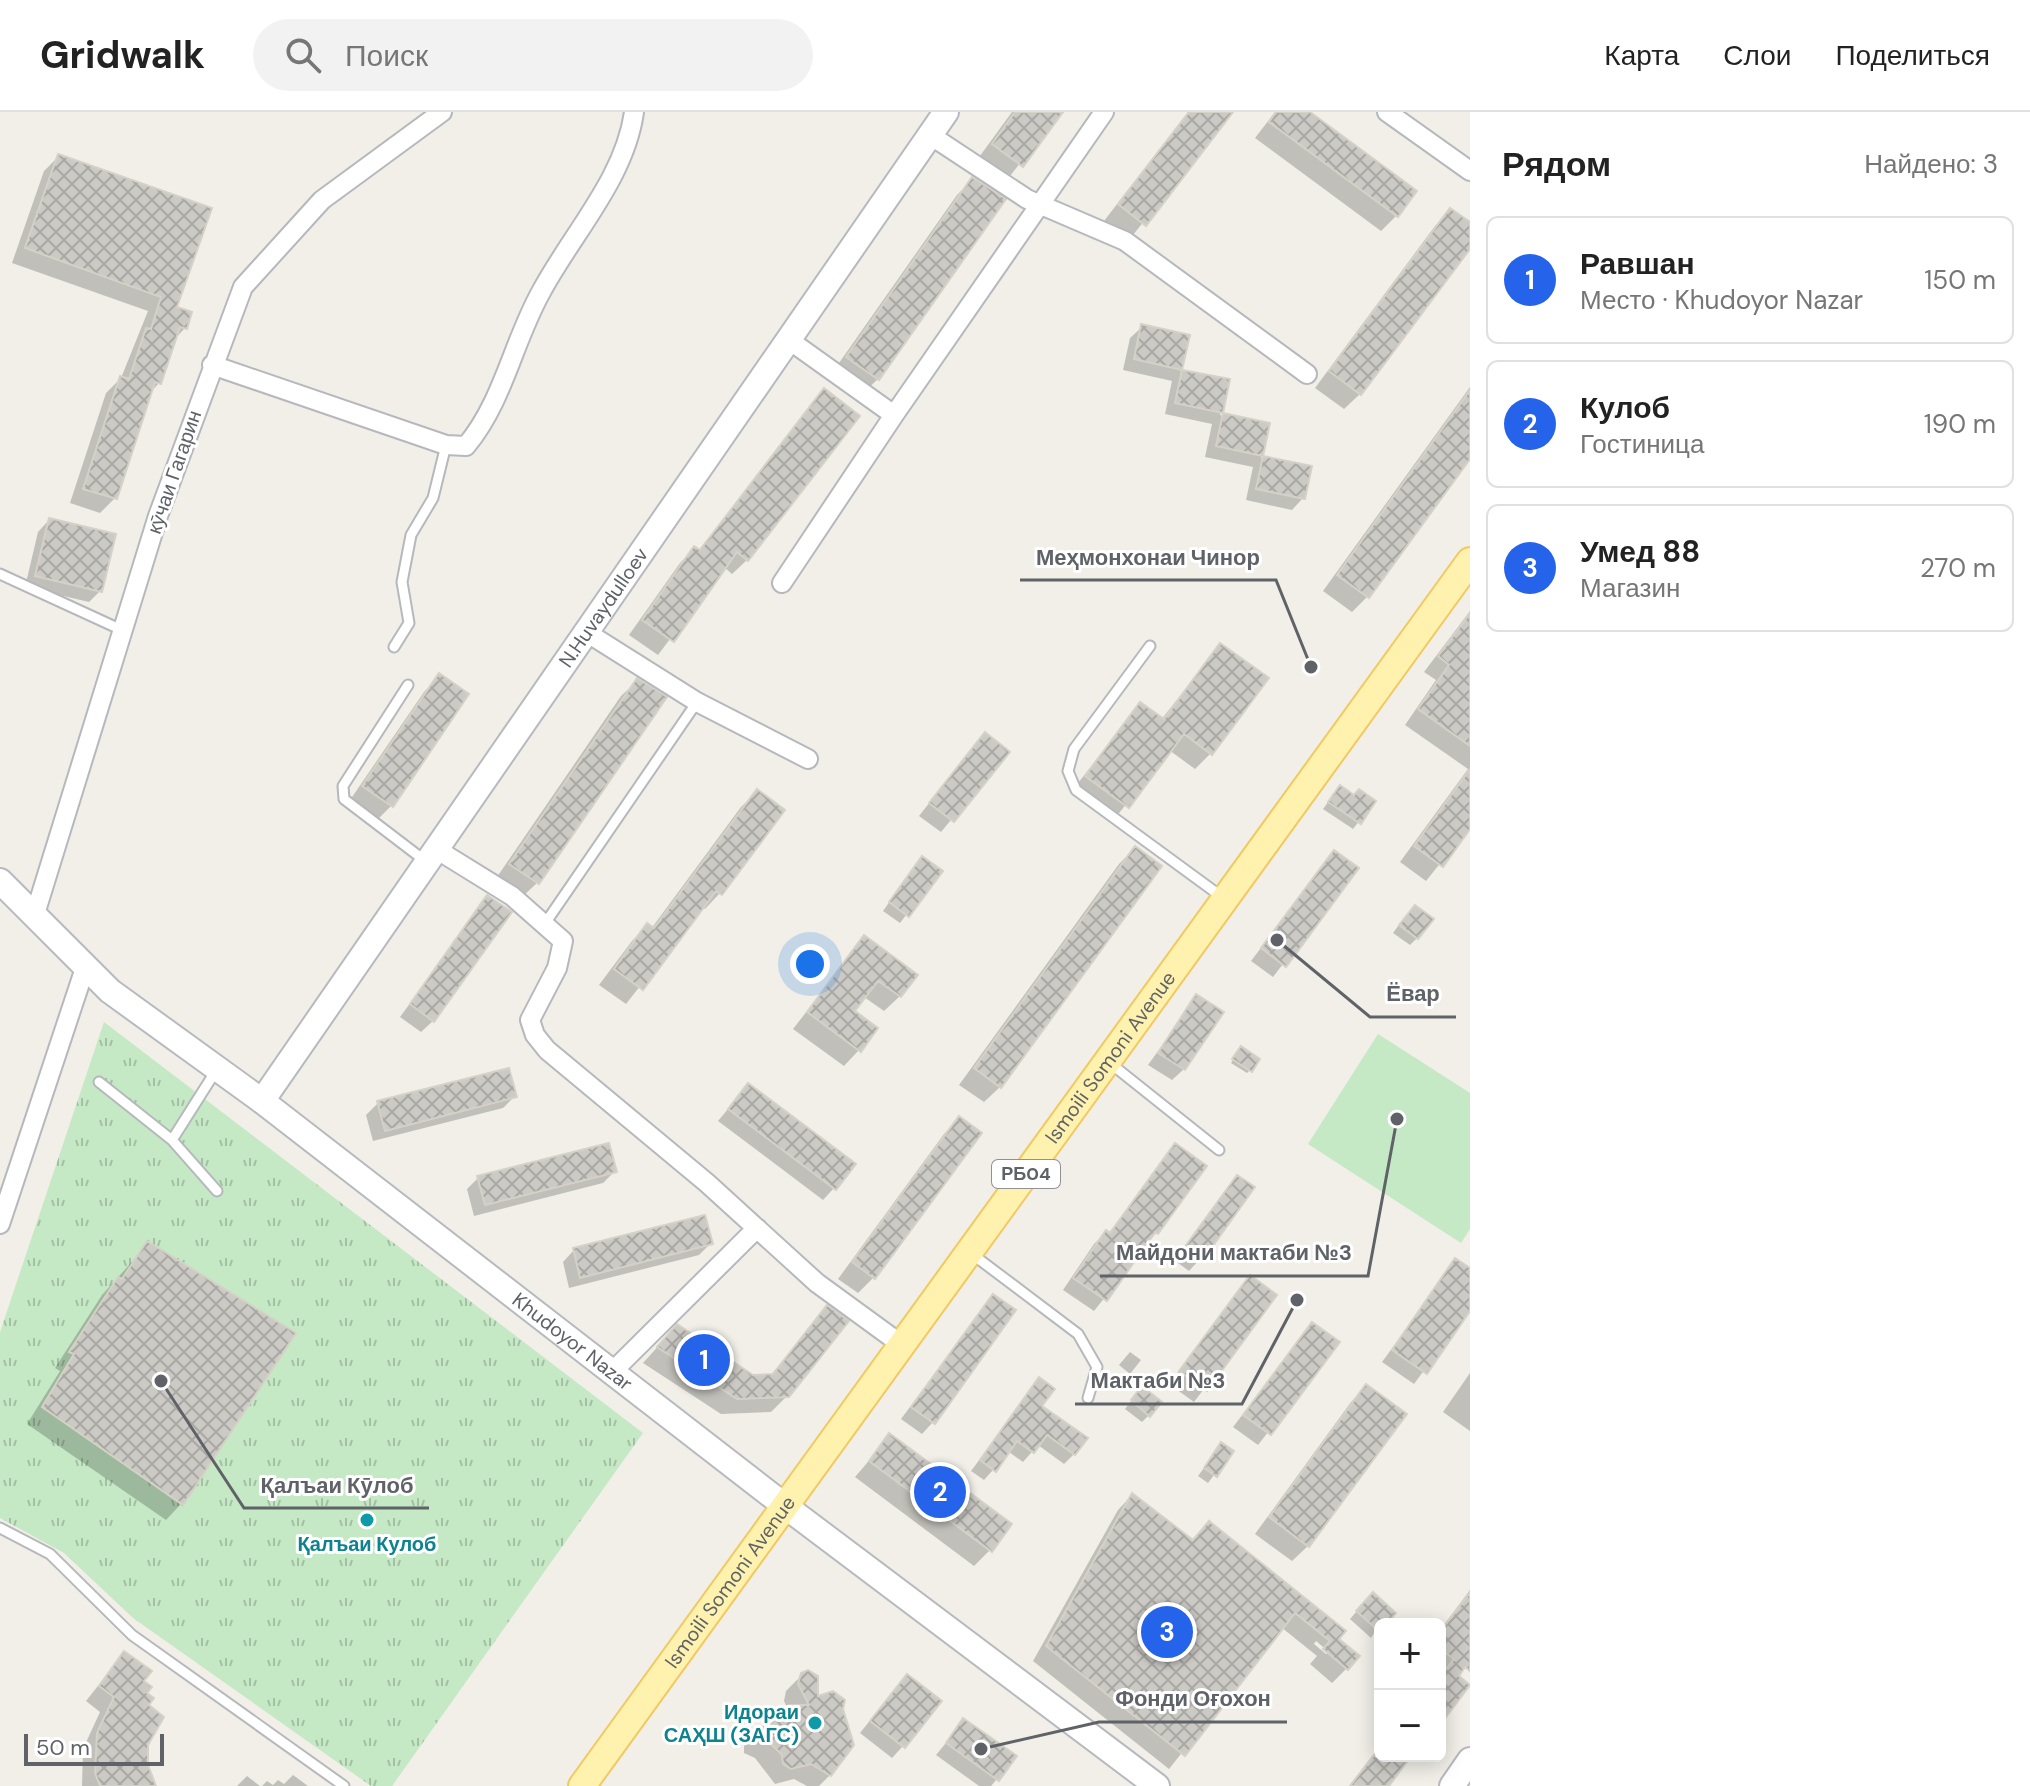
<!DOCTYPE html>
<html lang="ru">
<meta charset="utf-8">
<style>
body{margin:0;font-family:"DM Sans",sans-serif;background:#f2f2f2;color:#222}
.controls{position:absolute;right:24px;bottom:24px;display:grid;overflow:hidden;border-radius:12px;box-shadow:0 4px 20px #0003}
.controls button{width:72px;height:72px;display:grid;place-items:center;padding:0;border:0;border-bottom:2px solid #e0e0e0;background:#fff;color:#222;font:40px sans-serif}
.scale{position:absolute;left:24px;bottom:20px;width:140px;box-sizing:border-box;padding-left:8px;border:4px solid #5f6368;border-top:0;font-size:22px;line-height:28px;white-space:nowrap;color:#5f6368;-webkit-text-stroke:6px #fff;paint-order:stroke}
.you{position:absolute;left:810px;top:852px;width:28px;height:28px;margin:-20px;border:6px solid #fff;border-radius:50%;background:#1a73e8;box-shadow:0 0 0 12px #1a73e833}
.badge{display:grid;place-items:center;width:52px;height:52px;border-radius:50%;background:#2563eb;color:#fff;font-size:26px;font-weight:700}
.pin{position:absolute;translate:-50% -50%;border:4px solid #fff;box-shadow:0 2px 8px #0006}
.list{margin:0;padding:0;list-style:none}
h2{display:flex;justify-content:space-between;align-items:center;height:104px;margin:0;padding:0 32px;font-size:34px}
h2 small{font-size:26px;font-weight:400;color:#767676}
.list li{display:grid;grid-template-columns:52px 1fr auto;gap:24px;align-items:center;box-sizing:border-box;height:128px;margin:0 16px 16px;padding:0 16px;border:2px solid #e0e0e0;border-radius:12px}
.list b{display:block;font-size:30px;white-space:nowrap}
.list p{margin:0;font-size:26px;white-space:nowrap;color:#767676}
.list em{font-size:26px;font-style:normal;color:#767676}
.icon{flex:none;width:44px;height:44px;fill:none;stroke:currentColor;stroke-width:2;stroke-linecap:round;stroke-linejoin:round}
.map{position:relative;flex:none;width:1470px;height:1674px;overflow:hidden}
header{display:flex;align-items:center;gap:48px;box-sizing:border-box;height:112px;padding:0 40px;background:#fff;border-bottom:2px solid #e0e0e0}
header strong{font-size:38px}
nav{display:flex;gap:44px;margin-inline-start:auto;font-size:28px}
.search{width:560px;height:72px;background:#f2f2f2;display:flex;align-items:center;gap:20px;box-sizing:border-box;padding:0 28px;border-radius:44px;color:#767676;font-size:30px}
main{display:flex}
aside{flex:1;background:#fff}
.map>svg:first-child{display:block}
.park{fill:url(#park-tufts)}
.garden{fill:#c5e8c5}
.shadow{fill:#0003;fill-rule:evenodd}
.building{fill:url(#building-cross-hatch);stroke:#d6d1c6;stroke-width:2}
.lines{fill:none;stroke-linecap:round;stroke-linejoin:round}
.lane-casing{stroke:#b5b8bc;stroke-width:13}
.street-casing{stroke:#b5b8bc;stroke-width:22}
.secondary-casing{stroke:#b6babf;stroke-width:28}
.primary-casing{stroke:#f2c960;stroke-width:30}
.lane{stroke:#fff;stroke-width:9}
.street{stroke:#fff;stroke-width:18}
.secondary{stroke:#fff;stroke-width:24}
.primary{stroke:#fff2af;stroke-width:26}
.culture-dot{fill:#0f9aa8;stroke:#fff;stroke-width:3}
.labels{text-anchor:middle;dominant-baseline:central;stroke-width:6;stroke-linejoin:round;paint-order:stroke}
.shield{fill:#fff;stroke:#8f9295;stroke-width:2}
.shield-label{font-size:18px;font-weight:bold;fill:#5f6368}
.street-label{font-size:20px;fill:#5f6368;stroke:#fff}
.culture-label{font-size:20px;font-weight:bold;fill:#0d838f;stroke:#fff}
.leader{fill:none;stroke:#5f6368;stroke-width:3}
.callout-dot{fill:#5f6368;stroke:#fff;stroke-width:3}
.callout-label{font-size:22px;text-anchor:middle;font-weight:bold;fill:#5f6368;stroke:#fff;stroke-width:6;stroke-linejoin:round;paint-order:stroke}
</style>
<header>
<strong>Gridwalk</strong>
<div class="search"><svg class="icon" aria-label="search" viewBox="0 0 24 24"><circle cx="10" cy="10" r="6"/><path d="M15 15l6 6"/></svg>Поиск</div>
<nav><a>Карта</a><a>Слои</a><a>Поделиться</a></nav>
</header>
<main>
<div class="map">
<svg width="1470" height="1674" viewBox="0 0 1470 1674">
<defs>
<pattern id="park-tufts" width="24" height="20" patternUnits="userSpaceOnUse" patternTransform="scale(2)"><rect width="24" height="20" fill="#c5e8c5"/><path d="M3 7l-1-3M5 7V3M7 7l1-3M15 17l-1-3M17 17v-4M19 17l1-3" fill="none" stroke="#a3c0a4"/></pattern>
<pattern id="building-cross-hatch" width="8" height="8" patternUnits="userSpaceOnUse" patternTransform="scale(2)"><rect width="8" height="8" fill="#cccac5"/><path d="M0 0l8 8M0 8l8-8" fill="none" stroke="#a9a8a4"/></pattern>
</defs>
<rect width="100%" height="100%" fill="#f1efe8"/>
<!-- park -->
<path class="park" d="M104,910l539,411 -251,353h-21l-238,-168 -69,-65 -64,-35v-186z"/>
<!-- garden -->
<path class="garden" d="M1378,922l92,59v136l-9,14 -153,-99z"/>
<!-- shadow -->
<path class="shadow" d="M1012,0h48l-54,69 -29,-21z
M1188,0h43l-102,128 -25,-19z
M1275,0h32l89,104 -15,15 -126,-93z
M59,44l116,153 10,19 -11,12 -15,43 -10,11 -34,104 -15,15 -30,-10 36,-110 15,-15 27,-67 -136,-48 32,-92z
M972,68l-94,199 -16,15 -30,-21 125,-178z
M1450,98l20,14v21l-110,149 -16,15 -29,-21 120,-162z
M1142,215l46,9 -8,35 48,10 -8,34 48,10 -7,33 49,10 -7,30 -11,12 -46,-10 7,-33 -48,-10 7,-33 -47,-10 7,-33 -49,-11 7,-32z
M1470,275v68l-102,141 -16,16 -29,-21z
M824,279l-77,169 -15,14 -8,-7 -66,88 -29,-20 51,-72 14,-14 4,2z
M49,408l51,71 -11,11 -64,-15 13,-55z
M1470,499v215l-44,55 -26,-19 68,-93 -63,-44 31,-45 -12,-8z
M1220,533l-9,108 -16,16 -26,-19 -57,72 -41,-30 69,-88 21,16z
M439,564l-48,130 -15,15 -28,-18 76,-111z
M637,569l27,17 -127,185 -16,15 -26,-18 126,-184z
M974,634l33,6 -66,80 -22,-16z
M757,680l-37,101 -15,16 -3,-2 -76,97 -27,-19 33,-44 15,-15 4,3 90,-122z
M1334,682l19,3 21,5 -21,27 -30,-20z
M1135,736l-135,239 -16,15 -25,-17 160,-221z
M1334,740l22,17 -83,108 -22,-16z
M915,754l25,5 -40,52 -17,-12z
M487,786l-54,123 -12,11 -21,-15z
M1407,802l10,24 -7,7 -17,-12z
M864,826l36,58 -16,15 -20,-14 -11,15 6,38 -15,16 -51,-37z
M1197,885l-13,72 -12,11 -24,-15z
M1238,940l12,18 -3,3 -16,-10z
M748,973l86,103 -11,12 -105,-79z
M514,985l-11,11 -130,33 -7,-26 12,-12z
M959,1007l-86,159 -15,15 -20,-14 106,-145z
M1175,1034l-19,87 -62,78 -31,-21 31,-46 12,-12 2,2z
M615,1059l-12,12 -129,33 -7,-27 11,-11z
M1237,1065l-37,82 -11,12 -15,-11z
M148,1132l145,90 -112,170 -15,16 -139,-96 33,-53 -5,-3 47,-73z
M710,1132l-11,11 -130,33 -6,-26 11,-12z
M1456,1149l14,10v37l-56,76 -32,-22z
M1250,1166l25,18 -81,106 -25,-18z
M993,1184l-60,126 -11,12 -21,-15z
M827,1196l-39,87 -17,17 -50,2 -78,-51 18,-20 92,34 17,-1z
M1312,1212l25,19 -79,102 -25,-18z
M1130,1240l11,8 -11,14 -11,-9z
M1470,1261v58l-27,-19z
M1039,1268v27l35,47 -10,10 -26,-19 -15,17 -14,-10 -25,28 -13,-9z
M1366,1275l-58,159 -16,15 -37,-27 96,-132z
M1135,1284l14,19 -7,7 -17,-13z
M890,1324l100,114 -16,16 -119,-89z
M1222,1332l10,7 -24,32 -10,-7z
M1132,1383l60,47 144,98 11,28 -15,15 -22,-19 7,-8 -36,-29 -112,142 -136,-108 85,-151zM1316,1529l13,11 -3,2 -12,-10z
M1470,1478v67l-14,19 -16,46v-92z
M1365,1490l19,22h-4l-9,14 -21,-19z
M124,1541l20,41 2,71 9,21h-73l1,-37 17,-37 -14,-11z
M802,1563l14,24 14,76 -11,11h-12l-13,-7 -19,5 -20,-26 -11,-5v-7l44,-37 -4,-8 2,-10z
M896,1576l7,58 -11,12 -32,-25z
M964,1609l33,58 -6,7h-12l-43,-31z
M1380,1634v10h29l-23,30h-37z
M293,1663l15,11h-46l5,-5 6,4 5,-5 6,4z
M247,1664l13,10h-23z"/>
<!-- building -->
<path class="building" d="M1015,0h48l-40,55 -31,-23z
M1189,0h44l-87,114 -28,-22z
M1276,0h34l107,79 -19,26 -129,-95z
M58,42l154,54 -35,99 15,5 -5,17 -7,-2 -19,57 -6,-2 -38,117 -34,-10 37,-113 9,3 17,-51 5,1 10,-32 -136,-49z
M972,65l34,22 -127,181 -33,-23z
M1450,96l20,14v27l-109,146 -32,-24z
M1141,212l49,11 -8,35 -48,-11z
M1182,258l48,9 -7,34 -48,-10z
M824,276l36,28 -112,145 -11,-9 -63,90 -32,-22 52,-74 6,4z
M1470,278v69l-101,139 -32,-23z
M1223,301l47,10 -7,33 -47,-10z
M1263,344l49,10 -7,33 -49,-10z
M49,406l67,16 -14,58 -67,-16z
M1470,501v133l-52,-37 31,-44 -11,-9z
M1220,531l49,35 -57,77 -28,-21 -55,74 -44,-32 55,-74 24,17z
M439,561l30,21 -76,113 -31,-21z
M637,566l30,19 -128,187 -30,-20z
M985,620l25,20 -56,70 -25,-19z
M1470,657v60l-27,38 -29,-21z
M1340,673l14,10 5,-6 17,12 -15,23 -33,-22z
M757,677l28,21 -63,85 -6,-4 -73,99 -29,-21 33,-46 7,5z
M1135,734l27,20 -161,222 -27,-20z
M1334,738l25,18 -73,99 -25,-19z
M922,744l21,15 -34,46 -20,-15z
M487,783l25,17 -78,110 -24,-18z
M1415,793l19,14 -16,20 -19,-14z
M864,823l54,40 -17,22 -23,-16 -23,30 23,17 -17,24 -54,-40z
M1196,882l28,18 -39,58 -27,-17z
M1241,934l19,13 -8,13 -20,-13z
M509,956l8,29 -132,34 -8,-30z
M748,971l108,81 -20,26 -108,-81z
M959,1004l23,17 -107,146 -23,-17z
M609,1031l8,29 -132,33 -8,-29z
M1175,1031l32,23 -49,68 -3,-2 -48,69 -34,-23 33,-48 4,3z
M1237,1063l18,12 -53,74 -18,-13z
M705,1103l8,29 -133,34 -7,-30z
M147,1129l149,92 -113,172 -141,-98 32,-53 -5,-2 49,-75 4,2z
M1455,1146l15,10v43l-43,63 -35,-24z
M1250,1163l27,20 -70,96 -28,-20z
M993,1182l23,16 -81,114 -24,-17z
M827,1193l22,16 -60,76 -52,2 -80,-52 20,-23 76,51 20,-1z
M1312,1210l28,20 -69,93 -28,-20z
M1039,1265l16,12 -13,17 46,32 -13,17 -28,-20 -13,18 -17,-12 -21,31 -16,-12z
M1366,1272l41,30 -98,133 -40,-30z
M1142,1274l20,16 -12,15 -19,-17z
M889,1321l123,91 -20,28 -123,-91z
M1221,1330l13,9 -17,26 -13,-9z
M1132,1381l61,47 16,-19 137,110 -7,8 21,17 -12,14 -25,-21 7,-8 -35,-28 -110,143 -139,-110z
M1373,1480l23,21 -9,11h-7v8l-24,-21z
M1470,1480v79l-5,-4 -6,9 11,9 -30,40v-48l14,-18 -14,-10v-17z
M124,1539l28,20 -8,10 8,6 -5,6 7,5 -5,7 15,12 -16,28v20l8,21h-56l-5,-13 2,-40 17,-36 -15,-11z
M808,1558l10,6v20l15,-5 12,9 -2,9 11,36 -23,31 -20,-12 -20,5 -8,-5 -1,-9 -12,-12 -11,-6v-8l7,-7 7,3 16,-20h20l-11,-21 3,-11z
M907,1562l35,27 -37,47 -35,-27z
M963,1606l54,38 -18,25 -53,-38z
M1373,1644h38l-22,30h-39z"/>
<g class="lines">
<!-- lane casing -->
<g class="lane-casing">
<path id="lane" d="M0,462l124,57
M1150,534l-76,103 -6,22 8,19 146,107
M394,535l15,-24 -7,-41 9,-47 22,-37 13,-53
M408,573l-65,101 1,13 80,61
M544,813l153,-223
M1110,951l109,87
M217,957l-45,71 45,51
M99,970l73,58
M972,1142l106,80 19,33 -9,31
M0,1416l50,26 82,81 212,151"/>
</g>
<!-- street casing -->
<g class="street-casing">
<path id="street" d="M1387,0l83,59
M930,23l97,64 98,42 182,133
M789,228l105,75
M212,253l234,80 20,1c37,-44 47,-104 75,-154 31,-58 84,-114 93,-180
M782,471l112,-168 210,-303
M586,520l111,70 111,57
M436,737l76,47 51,45 -6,27 -27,52 5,15 12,15 160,133 110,100 85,62
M35,802l123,-398 85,-229 79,-87 120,-88
M0,1112l86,-259
M612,1260l145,-144"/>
</g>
<!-- secondary casing -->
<g class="secondary-casing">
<g id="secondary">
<path id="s1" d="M0,769l110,110 152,110 523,405 372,280"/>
<path id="s2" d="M262,989l684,-989"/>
<path d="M1452,1674l18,-26"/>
</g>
</g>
<!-- primary casing -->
<g class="primary-casing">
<g id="primary">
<path id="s3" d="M582,1674l888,-1225"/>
</g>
</g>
<!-- lane -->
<use href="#lane" class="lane"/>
<!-- street -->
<use href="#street" class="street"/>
<!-- secondary -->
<use href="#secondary" class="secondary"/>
<!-- primary -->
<use href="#primary" class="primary"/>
</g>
<!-- markers -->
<g class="culture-dot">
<circle cx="367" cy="1408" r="8"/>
<circle cx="815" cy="1611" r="8"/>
</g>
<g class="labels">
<!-- shield labels -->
<rect class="shield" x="992" y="1048" width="68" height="28" rx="6"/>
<g class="shield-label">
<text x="1026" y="1062">РБ04</text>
</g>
<!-- street labels -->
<g class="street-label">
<text transform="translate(174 360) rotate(-71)">кӯчаи Гагарин</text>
<text stroke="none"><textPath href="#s2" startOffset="600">N.Huvaydulloev</textPath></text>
<text stroke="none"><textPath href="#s3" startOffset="900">Ismoili Somoni Avenue</textPath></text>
<text stroke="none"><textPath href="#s1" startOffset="736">Khudoyor Nazar</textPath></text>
<text stroke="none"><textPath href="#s3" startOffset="252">Ismoili Somoni Avenue</textPath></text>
</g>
<!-- culture labels -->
<g class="culture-label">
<text x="367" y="1432">Қалъаи Кулоб</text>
<text x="799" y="1600" text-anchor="end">Идораи<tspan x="799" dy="23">САҲШ (ЗАГС)</tspan></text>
</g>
</g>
<!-- callouts -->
<path class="leader" d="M1311 555L1276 468H1020M1277 828L1370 905H1456M1397 1007L1368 1164H1100M1297 1188L1242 1292H1075M161 1269L244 1396H429M981 1637L1099 1610H1287"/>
<g class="callout-dot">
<circle cx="1311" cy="555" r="8"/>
<circle cx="1277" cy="828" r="8"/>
<circle cx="1397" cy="1007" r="8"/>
<circle cx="1297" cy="1188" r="8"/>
<circle cx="161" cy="1269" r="8"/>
<circle cx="981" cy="1637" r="8"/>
</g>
<g class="callout-label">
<text x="1148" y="453">Меҳмонхонаи Чинор</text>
<text x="1413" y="889">Ёвар</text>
<text x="1234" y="1148">Майдони мактаби №3</text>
<text x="1158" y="1276">Мактаби №3</text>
<text x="337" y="1381">Қалъаи Кӯлоб</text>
<text x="1193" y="1594">Фонди Оғохон</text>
</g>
</svg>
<div class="controls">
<button>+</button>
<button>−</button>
</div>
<div class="scale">50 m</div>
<div class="you"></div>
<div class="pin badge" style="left:704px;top:1248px">1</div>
<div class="pin badge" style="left:940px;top:1380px">2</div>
<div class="pin badge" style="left:1167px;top:1520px">3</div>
</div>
<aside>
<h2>Рядом<small>Найдено: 3</small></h2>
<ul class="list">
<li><span class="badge">1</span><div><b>Равшан</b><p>Место · Khudoyor Nazar</p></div><em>150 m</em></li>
<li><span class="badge">2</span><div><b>Кулоб</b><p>Гостиница</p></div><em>190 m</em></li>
<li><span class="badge">3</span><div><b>Умед 88</b><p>Магазин</p></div><em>270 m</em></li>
</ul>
</aside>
</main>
